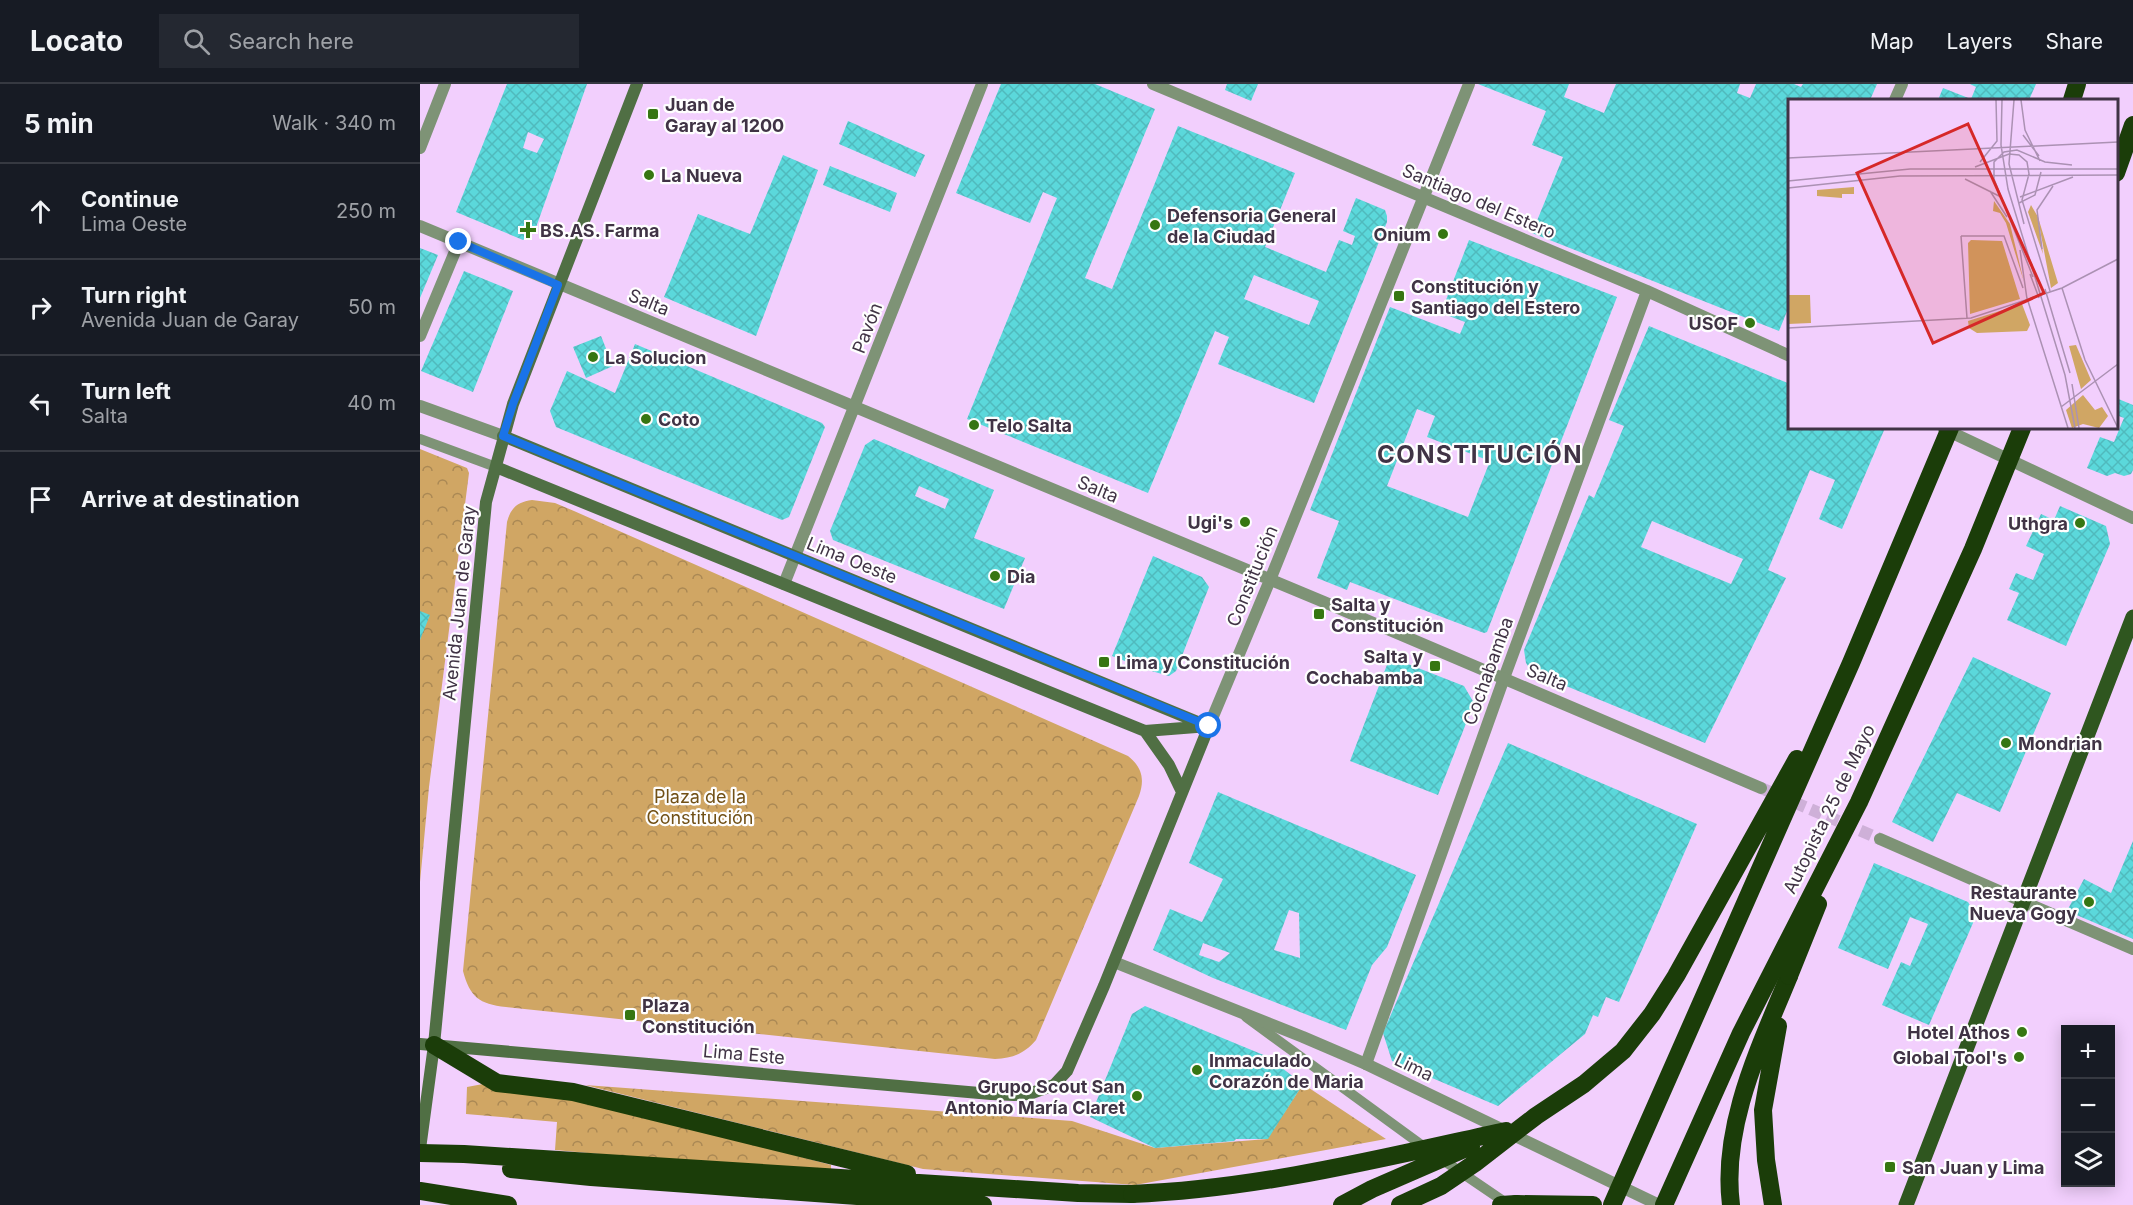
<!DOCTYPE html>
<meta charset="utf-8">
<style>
body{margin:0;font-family:Inter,sans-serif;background:#242831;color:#f1f3f6}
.controls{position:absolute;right:18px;bottom:18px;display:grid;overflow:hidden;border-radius:0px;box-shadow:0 3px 15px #0003}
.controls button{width:54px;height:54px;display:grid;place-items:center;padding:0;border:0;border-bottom:2px solid #363941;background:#171b24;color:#f1f3f6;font:30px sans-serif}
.stop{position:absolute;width:18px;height:18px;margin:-14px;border:4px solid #1a73e8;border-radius:50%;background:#fff}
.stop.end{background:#1a73e8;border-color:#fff;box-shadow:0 2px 6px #0008}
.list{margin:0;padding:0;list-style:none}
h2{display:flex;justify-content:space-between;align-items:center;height:78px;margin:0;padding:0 24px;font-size:26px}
h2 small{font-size:20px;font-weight:400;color:#9ea1a6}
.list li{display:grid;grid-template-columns:39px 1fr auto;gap:18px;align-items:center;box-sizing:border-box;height:96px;padding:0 24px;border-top:2px solid #363941}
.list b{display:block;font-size:22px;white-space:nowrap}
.list p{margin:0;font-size:20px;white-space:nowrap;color:#9ea1a6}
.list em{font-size:20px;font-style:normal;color:#9ea1a6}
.icon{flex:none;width:33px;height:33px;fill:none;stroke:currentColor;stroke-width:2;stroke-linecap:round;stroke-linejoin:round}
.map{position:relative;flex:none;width:1713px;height:1121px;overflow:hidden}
header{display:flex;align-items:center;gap:36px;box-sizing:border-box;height:84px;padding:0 30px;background:#171b24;border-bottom:2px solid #363941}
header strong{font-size:28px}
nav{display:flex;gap:33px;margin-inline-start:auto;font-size:21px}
.search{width:420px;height:54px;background:#242831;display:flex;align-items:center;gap:15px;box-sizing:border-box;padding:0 21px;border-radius:0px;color:#9ea1a6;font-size:22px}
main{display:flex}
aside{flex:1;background:#171b24}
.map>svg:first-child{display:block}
.park{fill:url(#park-crowns)}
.building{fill:url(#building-cross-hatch);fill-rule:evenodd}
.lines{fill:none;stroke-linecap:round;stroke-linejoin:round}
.tertiary-tunnel{stroke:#ceb0d8;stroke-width:12;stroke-dasharray:12 6;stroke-linecap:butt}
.service{stroke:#7e9376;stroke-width:10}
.minor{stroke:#7e9376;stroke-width:12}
.tertiary{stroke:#7e9376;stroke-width:12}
.secondary{stroke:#506f44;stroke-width:12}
.primary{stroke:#2f561f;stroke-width:15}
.motorway{stroke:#1b3d09;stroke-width:18}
.motorway-bridge{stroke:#1b3d09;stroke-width:18}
.route{stroke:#1a73e8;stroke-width:8}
.poi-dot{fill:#367612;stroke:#fefefe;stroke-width:2}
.labels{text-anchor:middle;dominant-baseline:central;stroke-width:4.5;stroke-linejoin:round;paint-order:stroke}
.poi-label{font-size:18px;font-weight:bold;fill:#403345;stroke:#fefefe;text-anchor:start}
.street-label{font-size:18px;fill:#403345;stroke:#fefefe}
.park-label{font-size:18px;fill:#715016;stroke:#fefefe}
.district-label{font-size:24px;font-weight:bold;letter-spacing:1.5px;fill:#403345;stroke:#fefefe}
.inset-road{fill:none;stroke:#ab91b3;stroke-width:1.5}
.view{fill:#d62828;fill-opacity:0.15;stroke:#d62828;stroke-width:3}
.inset-edge{fill:none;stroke:#403345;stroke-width:3}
</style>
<header>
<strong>Locato</strong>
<div class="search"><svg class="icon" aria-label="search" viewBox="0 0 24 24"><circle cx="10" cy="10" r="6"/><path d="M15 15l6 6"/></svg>Search here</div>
<nav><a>Map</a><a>Layers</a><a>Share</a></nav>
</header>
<main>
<aside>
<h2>5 min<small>Walk · 340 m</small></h2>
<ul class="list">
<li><svg class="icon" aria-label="ahead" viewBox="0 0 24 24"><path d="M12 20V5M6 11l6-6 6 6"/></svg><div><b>Continue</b><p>Lima Oeste</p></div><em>250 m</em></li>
<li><svg class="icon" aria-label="right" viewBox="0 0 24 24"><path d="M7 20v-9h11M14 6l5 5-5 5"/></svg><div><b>Turn right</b><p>Avenida Juan de Garay</p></div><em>50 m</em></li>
<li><svg class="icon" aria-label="left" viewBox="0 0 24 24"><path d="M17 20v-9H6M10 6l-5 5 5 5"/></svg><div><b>Turn left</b><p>Salta</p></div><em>40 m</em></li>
<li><svg class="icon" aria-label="arrive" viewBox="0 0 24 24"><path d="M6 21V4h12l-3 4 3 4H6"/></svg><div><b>Arrive at destination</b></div></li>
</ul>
</aside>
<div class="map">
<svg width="1713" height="1121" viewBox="0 0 1713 1121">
<defs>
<pattern id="park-crowns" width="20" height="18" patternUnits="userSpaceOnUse" patternTransform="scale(1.5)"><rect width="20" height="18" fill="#d0a664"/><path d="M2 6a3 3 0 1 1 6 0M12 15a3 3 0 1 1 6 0" fill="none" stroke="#aa8854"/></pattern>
<pattern id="building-cross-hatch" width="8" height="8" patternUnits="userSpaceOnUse" patternTransform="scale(1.5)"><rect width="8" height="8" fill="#5bd8db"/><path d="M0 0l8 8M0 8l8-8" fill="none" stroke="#50babd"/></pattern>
</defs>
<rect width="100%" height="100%" fill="#f2cffd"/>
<!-- park -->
<path class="park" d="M0,365l47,19 2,5 -40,314 -9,95z
M112,416l23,3 19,8 554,245c14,11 17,23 11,40l-103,244c-12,14 -23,18 -41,19l-489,-52c-27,-3 -36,-10 -43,-36l44,-449c4,-15 11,-20 25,-22z
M63,1000l124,20 224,61v8l-78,-5 -198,-18 2,-28 -91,-8 1,-27z
M883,1000l83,55 -251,46 -212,-16 -338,-84 487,36 83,27 112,-9z"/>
<!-- building -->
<path class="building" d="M87,0h80l-53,149 -11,7 -67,-28zM108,48l16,7 -7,14 -14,-5z
M581,0h94l60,25 -70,169 27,11 66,-163 117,47 -30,74 61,25 13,-32 13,5 3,-9 -12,-5 13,-33 29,12 2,6v6l-73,181 -96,-39 11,-27 -14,-6 -67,162 -181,-74 90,-221 -14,-6 -13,31 -74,-30zM834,191l65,26 -10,24 -65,-26z
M807,0h31l-7,17 -26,-11z
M1058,0h91l-5,13 40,16 12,-29h124l-3,9 13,5 6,-14h38l7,3 2,-3h74l-7,16h-80v204l-11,27 -247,-98 31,-76 -31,-12 14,-34z
M1550,0h66l-7,16h-91l5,-12 28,11 5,-12z
M428,37l77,34 -10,22 -76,-33z
M363,71l35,15 -62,166 -92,-39 34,-83 52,20z
M410,82l67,27 -7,19 -67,-27z
M1049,156l148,57 -130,335 -3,1 -134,-51 -3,8 -30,-12 22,-57 -29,-11 80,-203 70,27 5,-12 -24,-9zM997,325l18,7 -8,21 63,24 -22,56 -81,-31z
M0,164l18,7 -18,43z
M44,187l49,20 -40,101 -52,-21z
M1229,242l141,58v44h95l-43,101 -23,-10 16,-39 -25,-10 -42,100 18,8 -81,165 -173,-71 -6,-9 -2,-13 65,-155 5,3 30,-72 -15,-6zM1232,437l91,38 -12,25 -90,-37z
M181,252l12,30 -27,12 -13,-31z
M215,260l187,79 3,4 -36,90 -7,3 -226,-93 -6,-16 17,-40 48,22z
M1696,314l17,7v65l-2,4 -7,2 -9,-3 -8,3 -20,-8 13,-31 14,5 7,-17 3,-7 -8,-3z
M454,355l120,51 -20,48 51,20 -21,51 -171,-69 -3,-9 35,-86zM499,402l30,13 -4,10 -30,-13z
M1640,422l46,20 4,18 -44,102 -59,-26 12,-27 -10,-4 7,-16 17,7 11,-26 -18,-8 15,-32 13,6z
M733,472l49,21 7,10 -33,84 -7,5 -21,-6 -36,-14z
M0,527l10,4 -10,25z
M970,573l74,29 10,17 -36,92 -88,-34z
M1553,573l78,36 -51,119 -43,-19 -24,49 -41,-20z
M1088,659l189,81 -78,178 -13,-5 -8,20 -5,-2 -8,19 -87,72 -106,-45 -9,-28z
M798,708l198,83 -29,72 -15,18 -26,65 -133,-52 -60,-28 17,-41 32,13 21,-43 -34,-16zM869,826l10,3 1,45 -26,-8zM783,859l27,10 -11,9 -20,-7z
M1713,757v98l-66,-28 17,-32 27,14z
M1454,779l94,39 8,14 -47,109 -47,-20 19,-43 9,4 18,-42 -18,-7 -22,52 -50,-21z
M725,922l121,50 37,28 -35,55h-32l-2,2 -79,7 -65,-31 42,-103z"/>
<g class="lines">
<!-- tertiary-tunnel -->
<path class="tertiary-tunnel" d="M1341,704l119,51"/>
<!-- service -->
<path class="service" d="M0,355l76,28
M826,933l181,132
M1020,1074l69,47"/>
<!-- minor -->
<path class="minor" d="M733,0l494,207 143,65
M1475,16l7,-16
M0,64l25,-64
M0,252l39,-94
M1524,345l189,89
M850,496l199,-496
M1604,818l109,47
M946,980l138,-386 143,-387"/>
<!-- tertiary -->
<path class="tertiary" d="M0,142l904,376 437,186
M0,322l83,30
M364,500l198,-500
M789,642l61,-146
M1460,755l144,63
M694,878l189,75 63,27 293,141"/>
<!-- secondary -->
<path class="secondary" d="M83,352l702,289
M76,383l649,264 64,-5
M725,647l24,34 13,27
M0,960l571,50 23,1 15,-1 25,-9 13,-14 37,-85 105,-260
M0,1065l14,-104 52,-543 27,-98 124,-320"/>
<!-- primary -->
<path class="primary" d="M1486,1121l227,-588"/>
<!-- motorway -->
<path class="motorway" d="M1652,16l5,-16
M1696,89l17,-48
M14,961l63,38 76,9 334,82
M0,1069l44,1 614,39 54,1
M91,1085l80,8 392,28
M0,1107l88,14
M1096,1120l77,1
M1311,1121c-10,-79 29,-158 58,-229
M1353,1121l-7,-45 -3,-50 15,-84"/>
<!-- motorway-bridge -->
<path class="motorway-bridge" d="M1369,892l29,-72
M712,1110c127,-5 250,-36 374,-63
M922,1121l30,-16 99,-43
M980,1121l41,-19 34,-23 61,-47 48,-32 39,-33 29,-37 24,-38 121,-217
M1081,1121l15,-1
M1192,1121l239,-542 99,-235
M1244,1121l77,-172 118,-231 114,-253 49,-121"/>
</g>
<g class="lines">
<!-- route -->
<path class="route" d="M39,158l99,43 -45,119 -10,32 706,290"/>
</g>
<!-- markers -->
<g class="poi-dot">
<rect x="227" y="24" width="12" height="12" rx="3"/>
<circle cx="229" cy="91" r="6"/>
<circle cx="735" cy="141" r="6"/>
<path d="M105 137h6v6h6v6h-6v6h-6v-6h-6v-6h6z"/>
<circle cx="1023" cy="150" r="6"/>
<rect x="973" y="206" width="12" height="12" rx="3"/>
<circle cx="1330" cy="239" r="6"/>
<circle cx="173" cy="273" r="6"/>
<circle cx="226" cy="335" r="6"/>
<circle cx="554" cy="341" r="6"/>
<circle cx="825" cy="438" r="6"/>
<circle cx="1660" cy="439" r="6"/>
<circle cx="575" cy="492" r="6"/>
<rect x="893" y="524" width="12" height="12" rx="3"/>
<rect x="678" y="572" width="12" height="12" rx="3"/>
<rect x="1009" y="576" width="12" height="12" rx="3"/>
<circle cx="1586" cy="659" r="6"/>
<circle cx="1669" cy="818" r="6"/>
<rect x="204" y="925" width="12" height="12" rx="3"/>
<circle cx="1602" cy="948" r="6"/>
<circle cx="1599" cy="973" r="6"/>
<circle cx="777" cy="986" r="6"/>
<circle cx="717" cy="1012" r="6"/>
<rect x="1464" y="1077" width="12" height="12" rx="3"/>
</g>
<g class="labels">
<!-- poi labels -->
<g class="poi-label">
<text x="245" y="20">Juan de<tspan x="245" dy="21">Garay al 1200</tspan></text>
<text x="241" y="91">La Nueva</text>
<text x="747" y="131">Defensoria General<tspan x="747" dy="21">de la Ciudad</tspan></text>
<text x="120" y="146">BS.AS. Farma</text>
<text x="1011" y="150" text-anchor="end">Onium</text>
<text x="991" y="202">Constitución y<tspan x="991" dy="21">Santiago del Estero</tspan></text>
<text x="1318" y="239" text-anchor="end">USOF</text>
<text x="185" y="273">La Solucion</text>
<text x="238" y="335">Coto</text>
<text x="566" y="341">Telo Salta</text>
<text x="813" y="438" text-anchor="end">Ugi's</text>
<text x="1648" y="439" text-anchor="end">Uthgra</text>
<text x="587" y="492">Dia</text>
<text x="911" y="520">Salta y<tspan x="911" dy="21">Constitución</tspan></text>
<text x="1003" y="572" text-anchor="end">Salta y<tspan x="1003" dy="21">Cochabamba</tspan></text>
<text x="696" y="578">Lima y Constitución</text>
<text x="1598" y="659">Mondrian</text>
<text x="1657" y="808" text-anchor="end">Restaurante<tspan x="1657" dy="21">Nueva Gogy</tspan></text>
<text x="222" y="921">Plaza<tspan x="222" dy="21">Constitución</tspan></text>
<text x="1590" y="948" text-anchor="end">Hotel Athos</text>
<text x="1587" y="973" text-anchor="end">Global Tool's</text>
<text x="789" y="976">Inmaculado<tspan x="789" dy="21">Corazón de Maria</tspan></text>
<text x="705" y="1002" text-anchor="end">Grupo Scout San<tspan x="705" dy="21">Antonio María Claret</tspan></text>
<text x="1482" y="1083">San Juan y Lima</text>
</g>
<!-- street labels -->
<g class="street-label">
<text transform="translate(1059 117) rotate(23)">Santiago del Estero</text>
<text transform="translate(229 218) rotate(22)">Salta</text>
<text transform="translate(447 244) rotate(-69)">Pavón</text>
<text transform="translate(678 405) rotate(23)">Salta</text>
<text transform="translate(432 476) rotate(22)">Lima Oeste</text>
<text transform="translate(832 492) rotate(-68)">Constitución</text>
<text transform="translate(39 519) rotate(-84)">Avenida Juan de Garay</text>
<text transform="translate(1068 587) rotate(-70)">Cochabamba</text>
<text transform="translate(1127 593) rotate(23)">Salta</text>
<text transform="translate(1409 725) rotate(-64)">Autopista 25 de Mayo</text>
<text transform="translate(324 970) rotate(5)">Lima Este</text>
<text transform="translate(994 983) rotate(26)">Lima</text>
</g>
<!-- park labels -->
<g class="park-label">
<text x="280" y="712">Plaza de la<tspan x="280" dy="21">Constitución</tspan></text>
</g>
<!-- district labels -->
<g class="district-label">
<text x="1060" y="370">CONSTITUCIÓN</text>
</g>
</g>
<!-- overview -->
<g transform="translate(1368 15)">
<rect width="330" height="330" fill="#f2cffd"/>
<path d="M206,102l16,23 14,58 -18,-59 -6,-10 -7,-2zM243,106l7,12 20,66 -7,5 -13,-69 5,35 -15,-42zM183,141l31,1 18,58 -50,15 -2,-71zM0,196h22l1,28 -23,1zM234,205l8,21 -3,6 -50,2 -8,-5 -1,-7zM288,246l15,35 -10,9 -12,-43zM295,296l12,15 7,-3 6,9 -9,12 -16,-4 -11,4 -6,-18z" fill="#d0a664"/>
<path d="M66,88v7h-12v4l-25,-2v-6z" fill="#d0a664"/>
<path class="inset-road" d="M214,1l-1,45 7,44 57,186 10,53M226,1l-5,64 15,60M233,1l4,30 15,31M235,36l16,21M0,59l330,-16M192,63l17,-21 -1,-41M187,68l34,-13 10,1 8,7 2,12 -7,26 28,91M177,80l36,18M0,82l122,-12h208M0,89l112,-12 218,-1M202,92l17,26M232,98l53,-20M231,104l16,-8 6,-23M173,137h43l19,52M173,137l6,82M254,150l-5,-39 16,-24M232,151l7,49M242,175l9,24M245,178l-39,-98v-17l10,-10 13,-2 28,12 27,3M274,189l23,72 33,68M257,190l25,84M239,199l41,130M0,229l183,-10 91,-30 56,-29M284,285l7,44M273,308l57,-43"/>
<path class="view" d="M180,25l76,169 -111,50 -76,-170z"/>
<rect width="330" height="330" class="inset-edge"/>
</g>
</svg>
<div class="controls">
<button>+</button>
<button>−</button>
<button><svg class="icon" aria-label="layers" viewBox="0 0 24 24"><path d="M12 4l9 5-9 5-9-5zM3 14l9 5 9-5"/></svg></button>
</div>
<div class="stop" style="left:789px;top:642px"></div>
<div class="stop end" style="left:39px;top:158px"></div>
</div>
</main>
